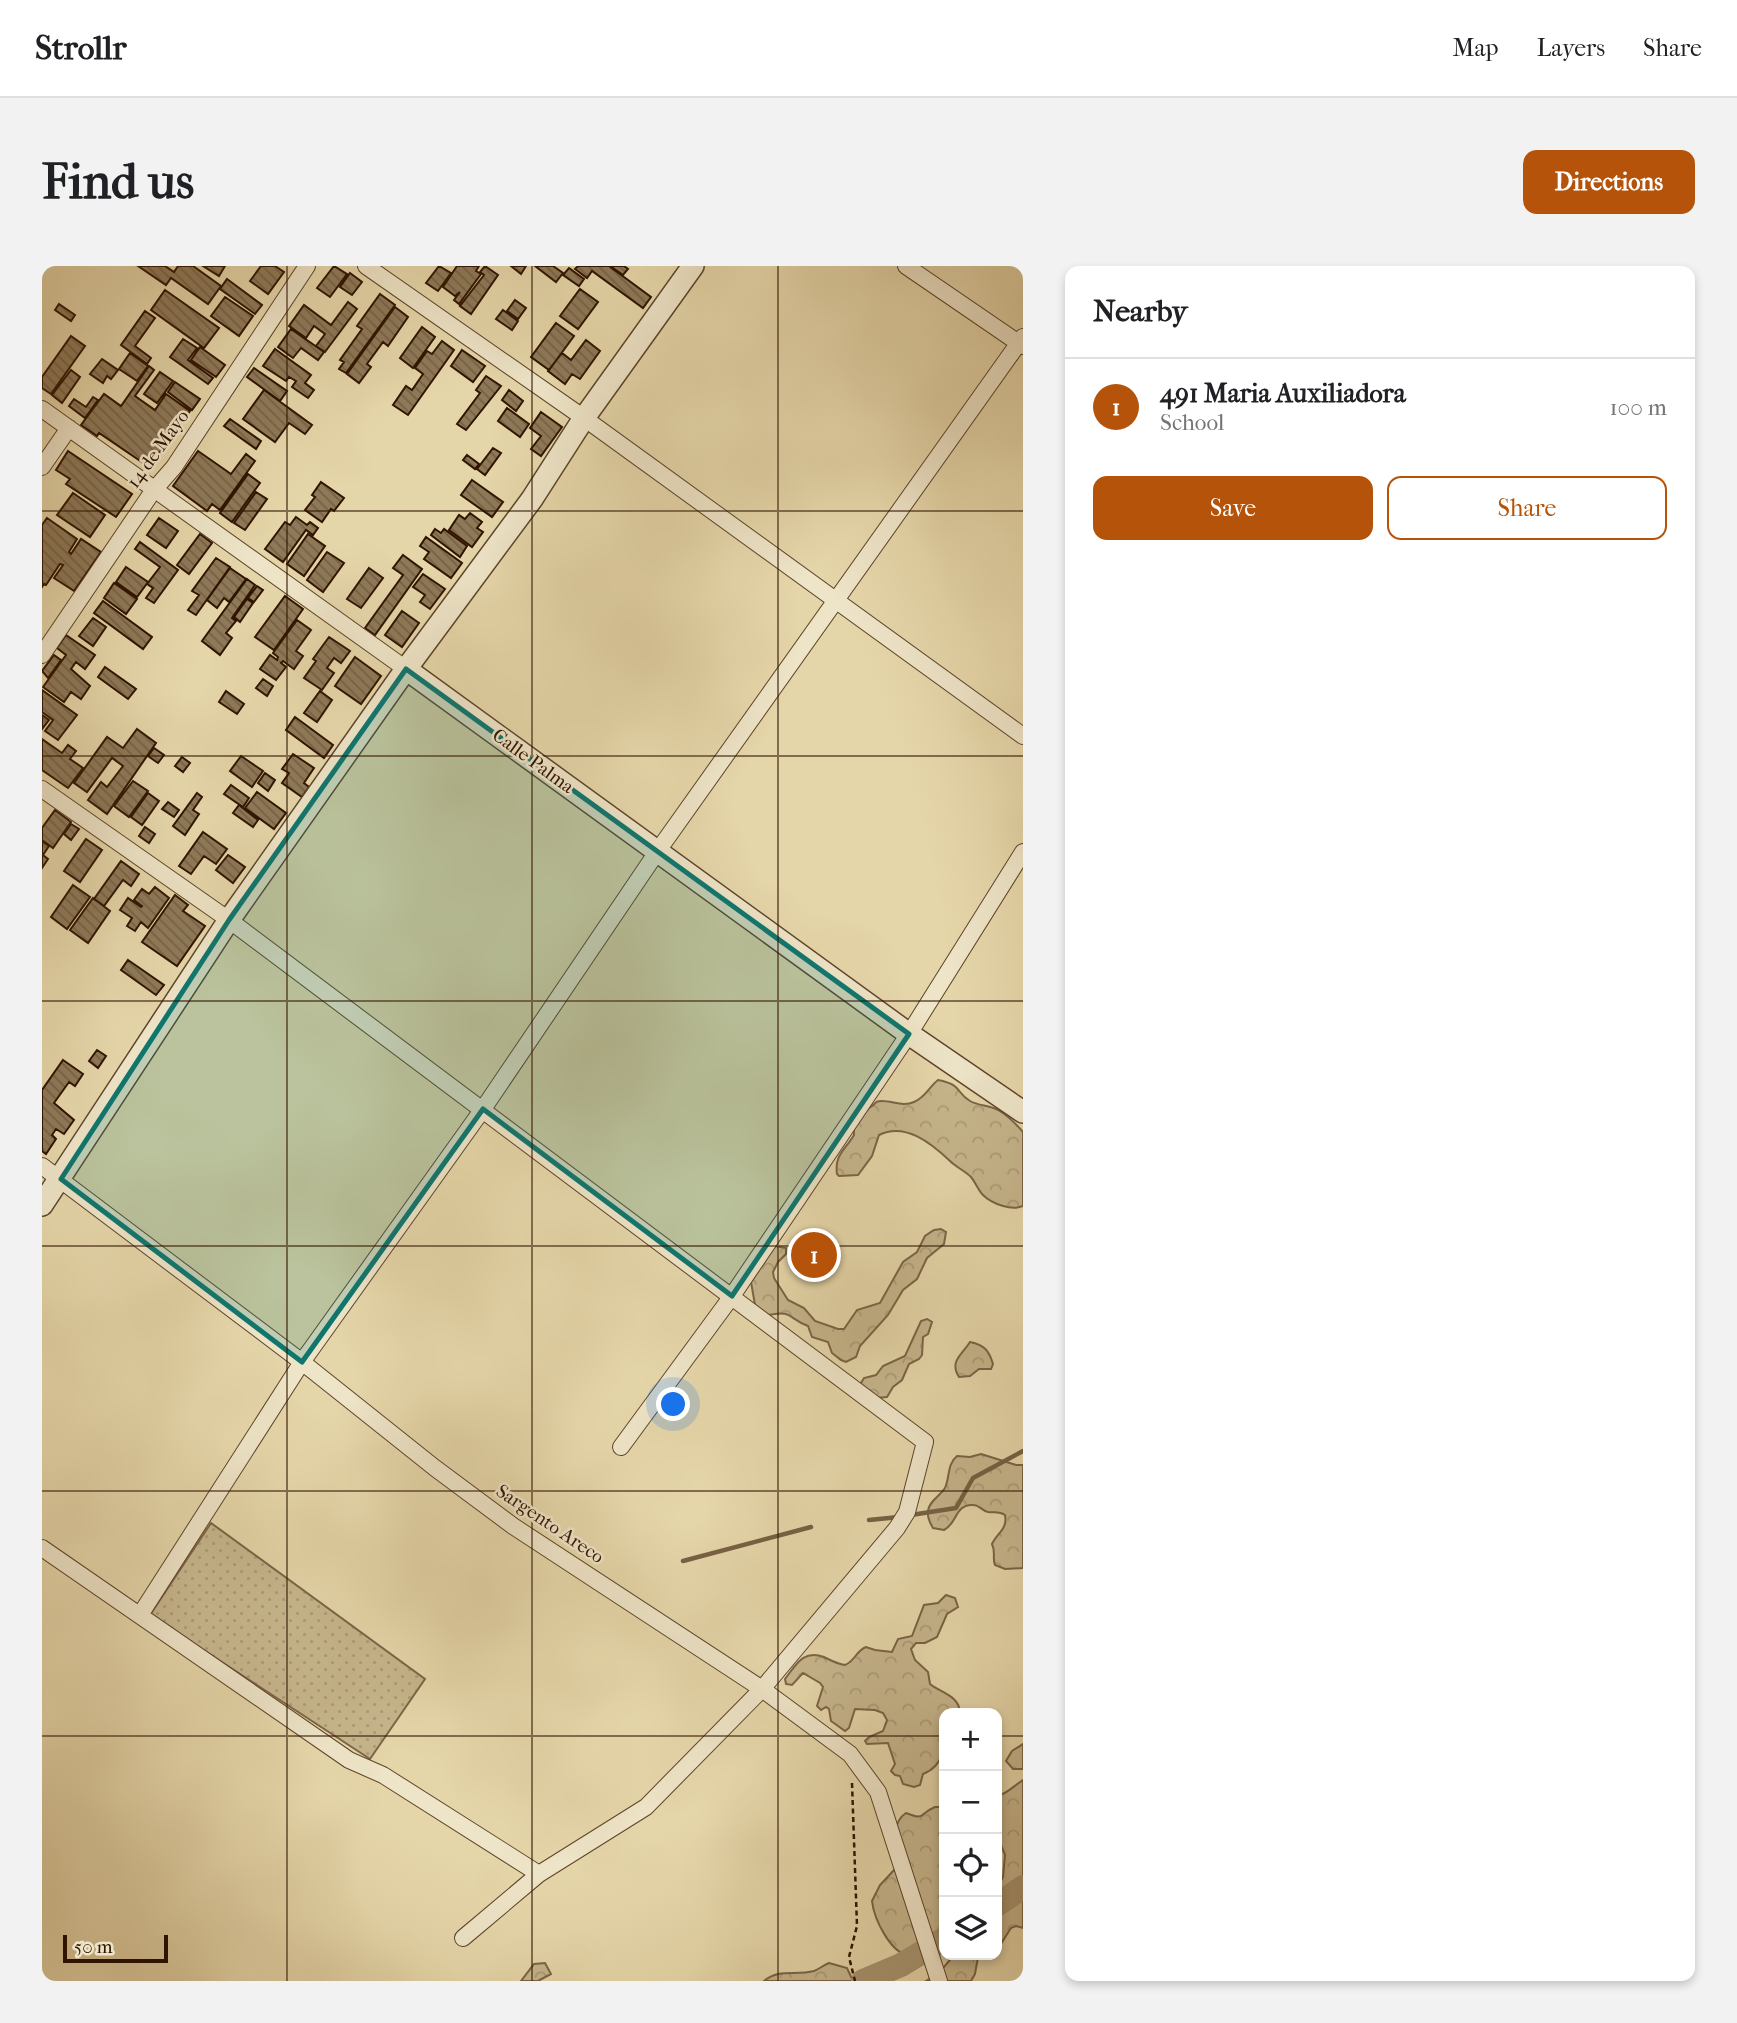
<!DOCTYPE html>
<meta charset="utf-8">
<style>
body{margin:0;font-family:"IM FELL French Canon",serif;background:#f2f2f2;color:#202124}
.controls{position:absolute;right:21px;bottom:21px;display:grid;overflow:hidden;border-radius:14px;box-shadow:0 4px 10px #0003}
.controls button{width:63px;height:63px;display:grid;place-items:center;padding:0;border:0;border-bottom:2px solid #e0e0e0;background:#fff;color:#202124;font:35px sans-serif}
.scale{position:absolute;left:21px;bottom:18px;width:105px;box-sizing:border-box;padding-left:7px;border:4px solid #301400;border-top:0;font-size:19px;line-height:24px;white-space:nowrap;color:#301400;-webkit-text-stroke:5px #eee4c7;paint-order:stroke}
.you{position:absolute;left:632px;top:1139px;width:24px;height:24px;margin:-18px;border:5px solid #fff;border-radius:50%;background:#1a73e8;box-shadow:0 0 0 10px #1a73e833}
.badge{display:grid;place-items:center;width:46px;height:46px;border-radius:50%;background:#b45309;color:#fff;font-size:23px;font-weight:700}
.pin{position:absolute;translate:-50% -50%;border:4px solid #fff;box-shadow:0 2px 7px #0006}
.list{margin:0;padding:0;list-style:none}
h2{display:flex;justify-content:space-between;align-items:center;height:91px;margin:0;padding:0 28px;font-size:30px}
h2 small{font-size:23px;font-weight:400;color:#757577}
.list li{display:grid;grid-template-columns:46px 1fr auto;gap:21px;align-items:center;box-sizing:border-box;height:98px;padding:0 28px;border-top:2px solid #e0e0e0}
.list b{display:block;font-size:26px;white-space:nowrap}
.list p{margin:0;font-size:23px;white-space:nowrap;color:#757577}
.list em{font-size:23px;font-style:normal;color:#757577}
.actions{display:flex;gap:14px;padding:21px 28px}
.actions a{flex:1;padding:16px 0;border:2px solid #b45309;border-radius:14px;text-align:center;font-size:24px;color:#b45309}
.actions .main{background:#b45309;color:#fff}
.icon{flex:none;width:38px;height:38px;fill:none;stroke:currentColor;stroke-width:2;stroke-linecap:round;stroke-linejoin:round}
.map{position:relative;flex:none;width:981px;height:1715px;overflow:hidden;border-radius:14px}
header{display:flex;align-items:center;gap:42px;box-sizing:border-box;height:98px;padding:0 35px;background:#fff;border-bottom:2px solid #e0e0e0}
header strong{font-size:33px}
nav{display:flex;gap:38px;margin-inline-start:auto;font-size:24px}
.intro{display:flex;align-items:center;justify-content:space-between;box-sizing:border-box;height:168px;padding:0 42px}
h1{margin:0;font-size:49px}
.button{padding:18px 32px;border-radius:14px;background:#b45309;color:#fff;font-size:24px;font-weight:700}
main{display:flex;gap:42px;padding:0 42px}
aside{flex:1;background:#fff;border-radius:14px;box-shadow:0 4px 10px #0003}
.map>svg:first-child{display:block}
.forest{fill:url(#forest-crowns);stroke:#7b6446;stroke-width:2}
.park{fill:url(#park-dots);stroke:#7b6446;stroke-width:2}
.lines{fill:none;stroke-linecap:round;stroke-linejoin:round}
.stream{stroke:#776143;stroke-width:4.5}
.river{stroke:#a79470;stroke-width:24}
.building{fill:url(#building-back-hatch);stroke:#301400;stroke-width:2}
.minor-casing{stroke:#5d442a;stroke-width:18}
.tertiary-casing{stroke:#5d442a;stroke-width:24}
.path{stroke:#301400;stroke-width:2.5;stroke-dasharray:5 3.5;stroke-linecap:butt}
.minor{stroke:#eee4c7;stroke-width:16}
.tertiary{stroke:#eee4c7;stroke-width:21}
.marked{fill:#0f766e;fill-opacity:0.2;stroke:#0f766e;stroke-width:5;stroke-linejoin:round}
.grid{fill:none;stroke:#301400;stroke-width:2;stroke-opacity:0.55}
.labels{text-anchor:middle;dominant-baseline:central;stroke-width:5;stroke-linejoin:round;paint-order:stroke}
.street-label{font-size:19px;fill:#301400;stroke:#eee4c7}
</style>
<header>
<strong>Strollr</strong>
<nav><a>Map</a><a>Layers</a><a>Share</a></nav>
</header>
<div class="intro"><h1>Find us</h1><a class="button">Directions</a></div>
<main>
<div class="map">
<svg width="981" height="1715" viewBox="0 0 981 1715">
<defs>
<pattern id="forest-crowns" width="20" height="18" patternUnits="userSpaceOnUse" patternTransform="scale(1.75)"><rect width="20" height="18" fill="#c6b58c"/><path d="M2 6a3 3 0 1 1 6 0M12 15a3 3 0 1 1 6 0" fill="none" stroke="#aa9b77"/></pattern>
<pattern id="park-dots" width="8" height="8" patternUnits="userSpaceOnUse" patternTransform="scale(1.75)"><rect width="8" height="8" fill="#c6b58c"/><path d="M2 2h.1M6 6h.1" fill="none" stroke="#aa9b77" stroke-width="1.8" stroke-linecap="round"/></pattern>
<pattern id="building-back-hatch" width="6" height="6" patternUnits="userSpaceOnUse" patternTransform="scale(1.75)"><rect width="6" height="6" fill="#8e7958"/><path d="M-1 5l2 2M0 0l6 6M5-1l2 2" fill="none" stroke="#746246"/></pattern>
</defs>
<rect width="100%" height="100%" fill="#e5d6a9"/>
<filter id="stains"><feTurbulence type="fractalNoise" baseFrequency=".00286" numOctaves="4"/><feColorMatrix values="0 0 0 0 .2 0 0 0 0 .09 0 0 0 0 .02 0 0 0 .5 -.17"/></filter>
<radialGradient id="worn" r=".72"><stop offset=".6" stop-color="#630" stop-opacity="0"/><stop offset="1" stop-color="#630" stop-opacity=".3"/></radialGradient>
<!-- forest -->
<path class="forest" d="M896,814c25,5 17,12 32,21 9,5 19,4 28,9 9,5 18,14 25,22v74c-11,5 -31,-2 -40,-11 -5,-5 -7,-12 -12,-18 -6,-6 -15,-10 -21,-16 -19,-18 -45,-39 -71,-26l-7,21 -14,19 -19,1 -2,-2c-3,-19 9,-25 17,-39 -1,-21 4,-19 18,-29 5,-4 4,-5 10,-5 11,0 21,6 32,1 11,-4 15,-15 24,-22z
M899,963l5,3 -2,12 -17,14 -10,21 -14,11 -15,25 -28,31 -4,11 -10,5 -5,-2 -9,-7 -4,-11 -16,-5 -4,-11c-21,-8 -15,-16 -40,-11l-13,-10 -4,-23 24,-36 11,2v6l-8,8 -5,10 1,6 14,22 16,8 11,13 23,8h6l13,-19 23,-7 23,-41 14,-10 8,-16 9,-6z
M885,1053l5,3 -4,12 -5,3 -1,18 -3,4 -10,5 -7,16 -9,7 -6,10 -11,1 -14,-9 -1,-6 3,-5 12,-3 7,-9 22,-10 16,-35z
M928,1076c15,3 19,9 23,22l-2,5h-12l-9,7 -11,1c-10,-16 3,-22 11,-35z
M939,1188l35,11h7v103l-18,1 -10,-4c-3,-7 1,-13 -3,-21 5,-11 16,-15 13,-29 -6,-4 -10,-2 -17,-3 -6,-1 -8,-7 -15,-7 -18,-1 -16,19 -29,25l-11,-2c-3,-5 -6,-11 -5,-17 1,-10 12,-15 17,-23 5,-11 2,-24 12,-32l13,1z
M904,1329l9,3 3,9 -11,7 -10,23 -12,6h-9l-5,6 4,11 13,12 2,12c11,9 30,12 30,29h-16c0,24 5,51 -21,61l-3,11 -6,2 -11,-3 -3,-8 -5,-1 -4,-4 4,-7 -7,-21 -21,1 -2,-3 4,-4 14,-6 4,-11 -4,-7 -8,-3 -20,-1 -6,19 -4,3 -14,-10 -2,-12 -3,-2 -5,3 -4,-4 6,-19 -3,-4 -17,-10 -11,12 -6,-1 -1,-5c11,-14 18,-30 39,-22 8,4 13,7 21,8 10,-4 11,-14 21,-18l9,3 17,2 6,-13 14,-3 12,-31 14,-2z
M981,1478v25h-10l-7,-8 6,-10z
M981,1514v148l-7,-2 -5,2 -14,22v-61l6,-12 2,-22 -8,-20v-39c12,-3 16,-10 26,-16z
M893,1541h9v70l-4,9 4,6v46c-9,7 -21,18 -33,18 -20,-1 -37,-37 -39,-55l8,-16 15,-16c0,-17 -6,-45 11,-56 20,8 12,1 29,-6z
M912,1689h32l-8,2 -3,17 -4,7h-45l13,-8z
M503,1697l6,11 -13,7h-17l13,-17z
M787,1697l18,5 6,13h-89c15,-13 32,-5 50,-10 5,-2 10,-6 15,-8z"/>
<!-- park -->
<path class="park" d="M169,1257l214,156 -55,80 -220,-144z"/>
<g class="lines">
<!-- stream -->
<path class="stream" d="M869,1249l45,-7 17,-30 50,-27
M827,1254l30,-3
M641,1295l128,-34"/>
<!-- river -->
<path class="river" d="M955,1639l26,-18
M821,1715l38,-16 43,-26"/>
</g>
<!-- building -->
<path class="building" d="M96,0h27l9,6 4,-6h15l28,20 -13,18 -37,-26 -5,7z
M161,0h22l-6,10z
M219,0h14l9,6 -16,22 -18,-13z
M292,0l13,8 -17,23 -13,-9z
M397,0l12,7 -13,18 -12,-8z
M415,0h22l-3,5 5,3 -22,30 -5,-4 6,-8 -5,4 -12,-9z
M443,0l13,9 -27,39 -11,-8 24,-31 -4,-3z
M469,0h15l-5,8z
M493,0h18l10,7 -7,9z
M536,0h31l42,31 -8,11 -51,-37 -5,7 -12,-9z
M568,0h14l4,3 -5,6z
M527,2l15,11 -5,7 -16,-11z
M308,7l12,9 -10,13 -12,-8z
M185,13l35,26 -7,9 -35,-25z
M538,23l18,13 -20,27 -18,-13z
M123,24l54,38 -15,20 -53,-38z
M338,28l15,11 -49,68 -7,-4 5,-7 -4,-2 22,-31 -5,-3z
M183,31l28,19 -14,20 -28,-20z
M473,34l11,8 -8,11 -11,-8z
M306,36l9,7 -32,43 -9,-6 9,-12 -11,-8 -8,12 -17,-12 15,-21 27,20z
M17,38l16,11 -4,6 -16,-11z
M353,41l13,10 -20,29 -5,-4 -16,22 4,3 -12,16 -12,-9z
M461,44l15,11 -6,9 -16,-11z
M103,45l10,7 -20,28 16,12 -4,6 -26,-19z
M514,57l18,13 -25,34 -18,-13z
M380,61l13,10 -22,31 -13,-10z
M249,63l33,23 -6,8 -17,-12 -8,10 -15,-11z
M29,70l14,10 -34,48 -9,-6v-11z
M141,73l14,9 -9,12 25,18 -5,6 -38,-27z
M544,74l14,11 -20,28 -8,-5 -7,10 -17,-13 14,-18 9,7z
M400,75l12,9 -46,65 -15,-10 13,-19 6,4 11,-16 -8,-6 12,-17 5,3z
M158,81l25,18 -9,12 -25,-17z
M233,83l36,26 -6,8 9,7 -6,8 -16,-11 4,-6 -7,-4 -3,4 -23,-15z
M420,84l23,16 -12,16 -22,-16z
M88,87l18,13 -11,15 -18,-12z
M60,93l16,11 -7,9 -4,-3 -4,7 -13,-9z
M107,100l5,4 -19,26 20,14 11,-16 24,17 -41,56 -50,-34 -2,3 -16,-11 23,-31 17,12z
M212,102l33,23 -7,10 -33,-24z
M29,104l9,7 -18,26 -10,-8z
M118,106l13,9 -16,22 -13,-9z
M444,110l15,10 -35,44 -9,-6 23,-31 -4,-3z
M133,116l25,17 -8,11 -24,-18z
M222,124l48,35 -7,9 -16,-11 -14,19 -32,-23z
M467,124l14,11 -7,10 -14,-11z
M51,131l5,3 -13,18 -16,-12 5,-7 12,8z
M465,142l22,16 -9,13 -22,-16z
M499,146l21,15 -21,29 -10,-7 10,-13 -11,-8z
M188,153l31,22 -5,8 -32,-23z
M451,182l8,5 -16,22 -8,-6z
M26,185l64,43 -16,23 -50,-33 4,-5 -14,-9z
M156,185l33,23 15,-20 9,7 -35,49 -8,-6 -5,7 -34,-25z
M425,189l12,9 -4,5 -12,-9z
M206,208l12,9 -28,39 -12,-9z
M430,214l31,22 -11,15 -31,-22z
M279,216l23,16 -10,13 -3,-2 -9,13 -17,-12 10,-13 -3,-2z
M214,226l11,7 -22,31 -11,-7z
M31,227l32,22 -15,22 -33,-22z
M428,247l12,9 -5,6 6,4 -11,15 -23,-17 10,-15 6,4z
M254,251l11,8 3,-3 8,6 -5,7 -7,-5 -23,32 -18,-13 20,-27 5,3z
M5,252l30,21 -8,13 2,2 10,-15 20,13 -27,39 -20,-13 9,-13 -3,-1 -14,21 -2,-1 -2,3v-62z
M117,252l19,13 -12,17 -19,-13z
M393,263l6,4 3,-4 23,17 -7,11 -29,-22z
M158,268l12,9 -23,31 -12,-9z
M266,268l17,12 -21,30 -17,-12z
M384,271l36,26 -11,15 -27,-19 5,-7 -9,-6z
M98,276l38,28 -24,33 -8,-5 7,-10 -6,-4 13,-17 -25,-18z
M285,286l17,11 -21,29 -16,-12z
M361,289l19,14 -47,66 -10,-7 38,-53 -10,-7z
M174,292l14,9 -34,48 -8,-5 11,-15 -7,-4z
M84,301l22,15 -11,15 -21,-15z
M188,302l16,11 -17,23 -5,-4 -7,10 -10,-8z
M327,302l14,10 -22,30 -14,-9z
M381,308l22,15 -15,20 -10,-7 5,-7 -12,-8z
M205,313l8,6 -23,33 4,3 -10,12 6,5 -12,17 -18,-14z
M72,317l23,16 -11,15 -22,-16z
M215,320l6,4 -9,12 -6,-4z
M243,330l18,13 -29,41 -19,-13z
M205,333l6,4 -13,19 -6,-5z
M61,335l49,36 -9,12 -49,-36z
M360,345l17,12 -17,24 -17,-12z
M51,352l13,9 -13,19 -14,-10z
M255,354l14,10 -15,21 7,5 -9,13 -11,-8 -2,2 5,4 -10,13 -16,-11 10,-14 7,5 1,-3 -5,-4z
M24,369l29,20 -10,14 -9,-7 -5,7 19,17 -9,13 -10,-7 -7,10 -21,-15 23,-32 -9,-7z
M287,371l21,14 -9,12 -7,-5 -7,10 7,5 -12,17 -18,-12 12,-17 -3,-2z
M12,389l7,5 -13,18 -6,-7z
M313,391l26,19 -20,28 -26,-18z
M63,401l31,22 -8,10 -30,-22z
M221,413l10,7 -6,10 -11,-8z
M0,424l35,25 -19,25 -13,-9 8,-11 -11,-8z
M184,425l18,13 -7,10 -18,-12z
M278,425l12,9 -15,22 -13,-9z
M0,449l7,5 -7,9z
M253,451l38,28 -9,13 -38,-28z
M95,463l19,14 -49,71 -19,-14 13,-18 6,5 16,-21 -11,-8 -25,34 -13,-9 33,-46 16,11z
M0,473l20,14 6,-8 8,6 -6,8 13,9 -15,20 -26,-18z
M112,482l10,7 -6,8 -10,-7z
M251,488l21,14 -10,15 5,4 -7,10 -20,-14 7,-10 -7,-4z
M199,490l22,15 -11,16 -22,-16z
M140,491l8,6 -7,9 -8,-6z
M223,507l10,7 -7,11 -10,-8z
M91,515l15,10 -19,26 -15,-11z
M189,519l18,13 -6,9 -19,-13z
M215,526l29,21 -12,16 -29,-21z
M106,527l11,8 -17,24 -11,-8z
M155,527l5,4 -9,13 6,4 -14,21 -12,-9z
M126,536l11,8 -5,7 -12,-8z
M197,539l19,15 -5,7 -20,-14z
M13,544l16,12 -18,26 -11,-8v-12z
M29,558l8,5 -8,11 -7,-6z
M103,561l10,7 -6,9 -10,-7z
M161,566l24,17 -11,15 -12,-8 -13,18 -12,-8z
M44,573l16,11 -22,32 -16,-11z
M0,575l7,5 -6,9 5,4 -6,9z
M186,589l17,12 -12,16 -17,-13z
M79,595l18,13 -8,12 -8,-6 -19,26 -10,-7z
M31,619l17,12 -23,32 -16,-12z
M113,621l14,11 -21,30 -7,-6 -6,9 -8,-5 5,-8 -12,-8 8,-12 13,9 1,-1 -8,-6 8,-11 7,5z
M133,629l13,10 -5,6 22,15 -28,40 -35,-24z
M51,632l17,13 -22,32 -18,-13z
M86,694l36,25 -8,10 -35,-25z
M55,784l9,6 -8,12 -9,-7z
M21,794l20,14 -8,12 -6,-4 -15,21 20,17 -10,14 -8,-5 -4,6 4,4 -10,15 -4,-3v-61z"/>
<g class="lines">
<!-- minor casing -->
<g class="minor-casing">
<path id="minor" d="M324,0l218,152 439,318
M864,0l117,80
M0,143l364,260
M0,201l27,-39
M0,389l111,-164 21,-24 133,-201
M0,523l187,131 696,522 -18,70 -10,16 -135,161 -116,118 -107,67 -76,64
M0,900l260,196 133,106 78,58 249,163 88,65 28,38 61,189
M579,1181l111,-151 177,-262 114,-182
M0,1282l307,212 34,15 156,99
M98,1349l162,-253 181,-253 174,-257 366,-515"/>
</g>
<!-- tertiary casing -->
<g class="tertiary-casing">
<path id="tertiary" d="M364,403l503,365 114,78
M0,939l187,-285 177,-251 126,-170 52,-81 109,-152"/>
</g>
<!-- path -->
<path class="path" d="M810,1517l5,143 -8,31 6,24"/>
<!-- minor -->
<use href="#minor" class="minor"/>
<!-- tertiary -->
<use href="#tertiary" class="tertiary"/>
</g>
<!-- marked area -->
<path class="marked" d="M364,403l503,365 -177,262 -249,-187 -181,253 -241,-183 168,-259z"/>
<!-- grid -->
<path class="grid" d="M245,0v1715M490,0v1715M736,0v1715M0,245h981M0,490h981M0,735h981M0,980h981M0,1225h981M0,1470h902M955,1470h26"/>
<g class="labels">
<!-- street labels -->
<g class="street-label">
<text transform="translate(116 183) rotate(-54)">14 de Mayo</text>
<text transform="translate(491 495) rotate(36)">Calle Palma</text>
<text transform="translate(508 1258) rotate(34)">Sargento Areco</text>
</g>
</g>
<rect width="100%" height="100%" filter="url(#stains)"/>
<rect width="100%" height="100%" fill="url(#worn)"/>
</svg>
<div class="controls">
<button>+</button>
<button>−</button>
<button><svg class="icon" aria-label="locate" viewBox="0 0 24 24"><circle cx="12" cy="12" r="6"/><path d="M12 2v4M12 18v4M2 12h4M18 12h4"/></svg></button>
<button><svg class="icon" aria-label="layers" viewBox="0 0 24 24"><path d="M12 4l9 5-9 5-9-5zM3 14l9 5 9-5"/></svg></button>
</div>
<div class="scale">50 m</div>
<div class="you"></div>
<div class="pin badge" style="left:772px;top:989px">1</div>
</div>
<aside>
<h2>Nearby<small></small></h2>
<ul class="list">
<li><span class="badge">1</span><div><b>491 Maria Auxiliadora</b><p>School</p></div><em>100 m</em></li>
</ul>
<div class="actions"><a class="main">Save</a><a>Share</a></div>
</aside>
</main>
